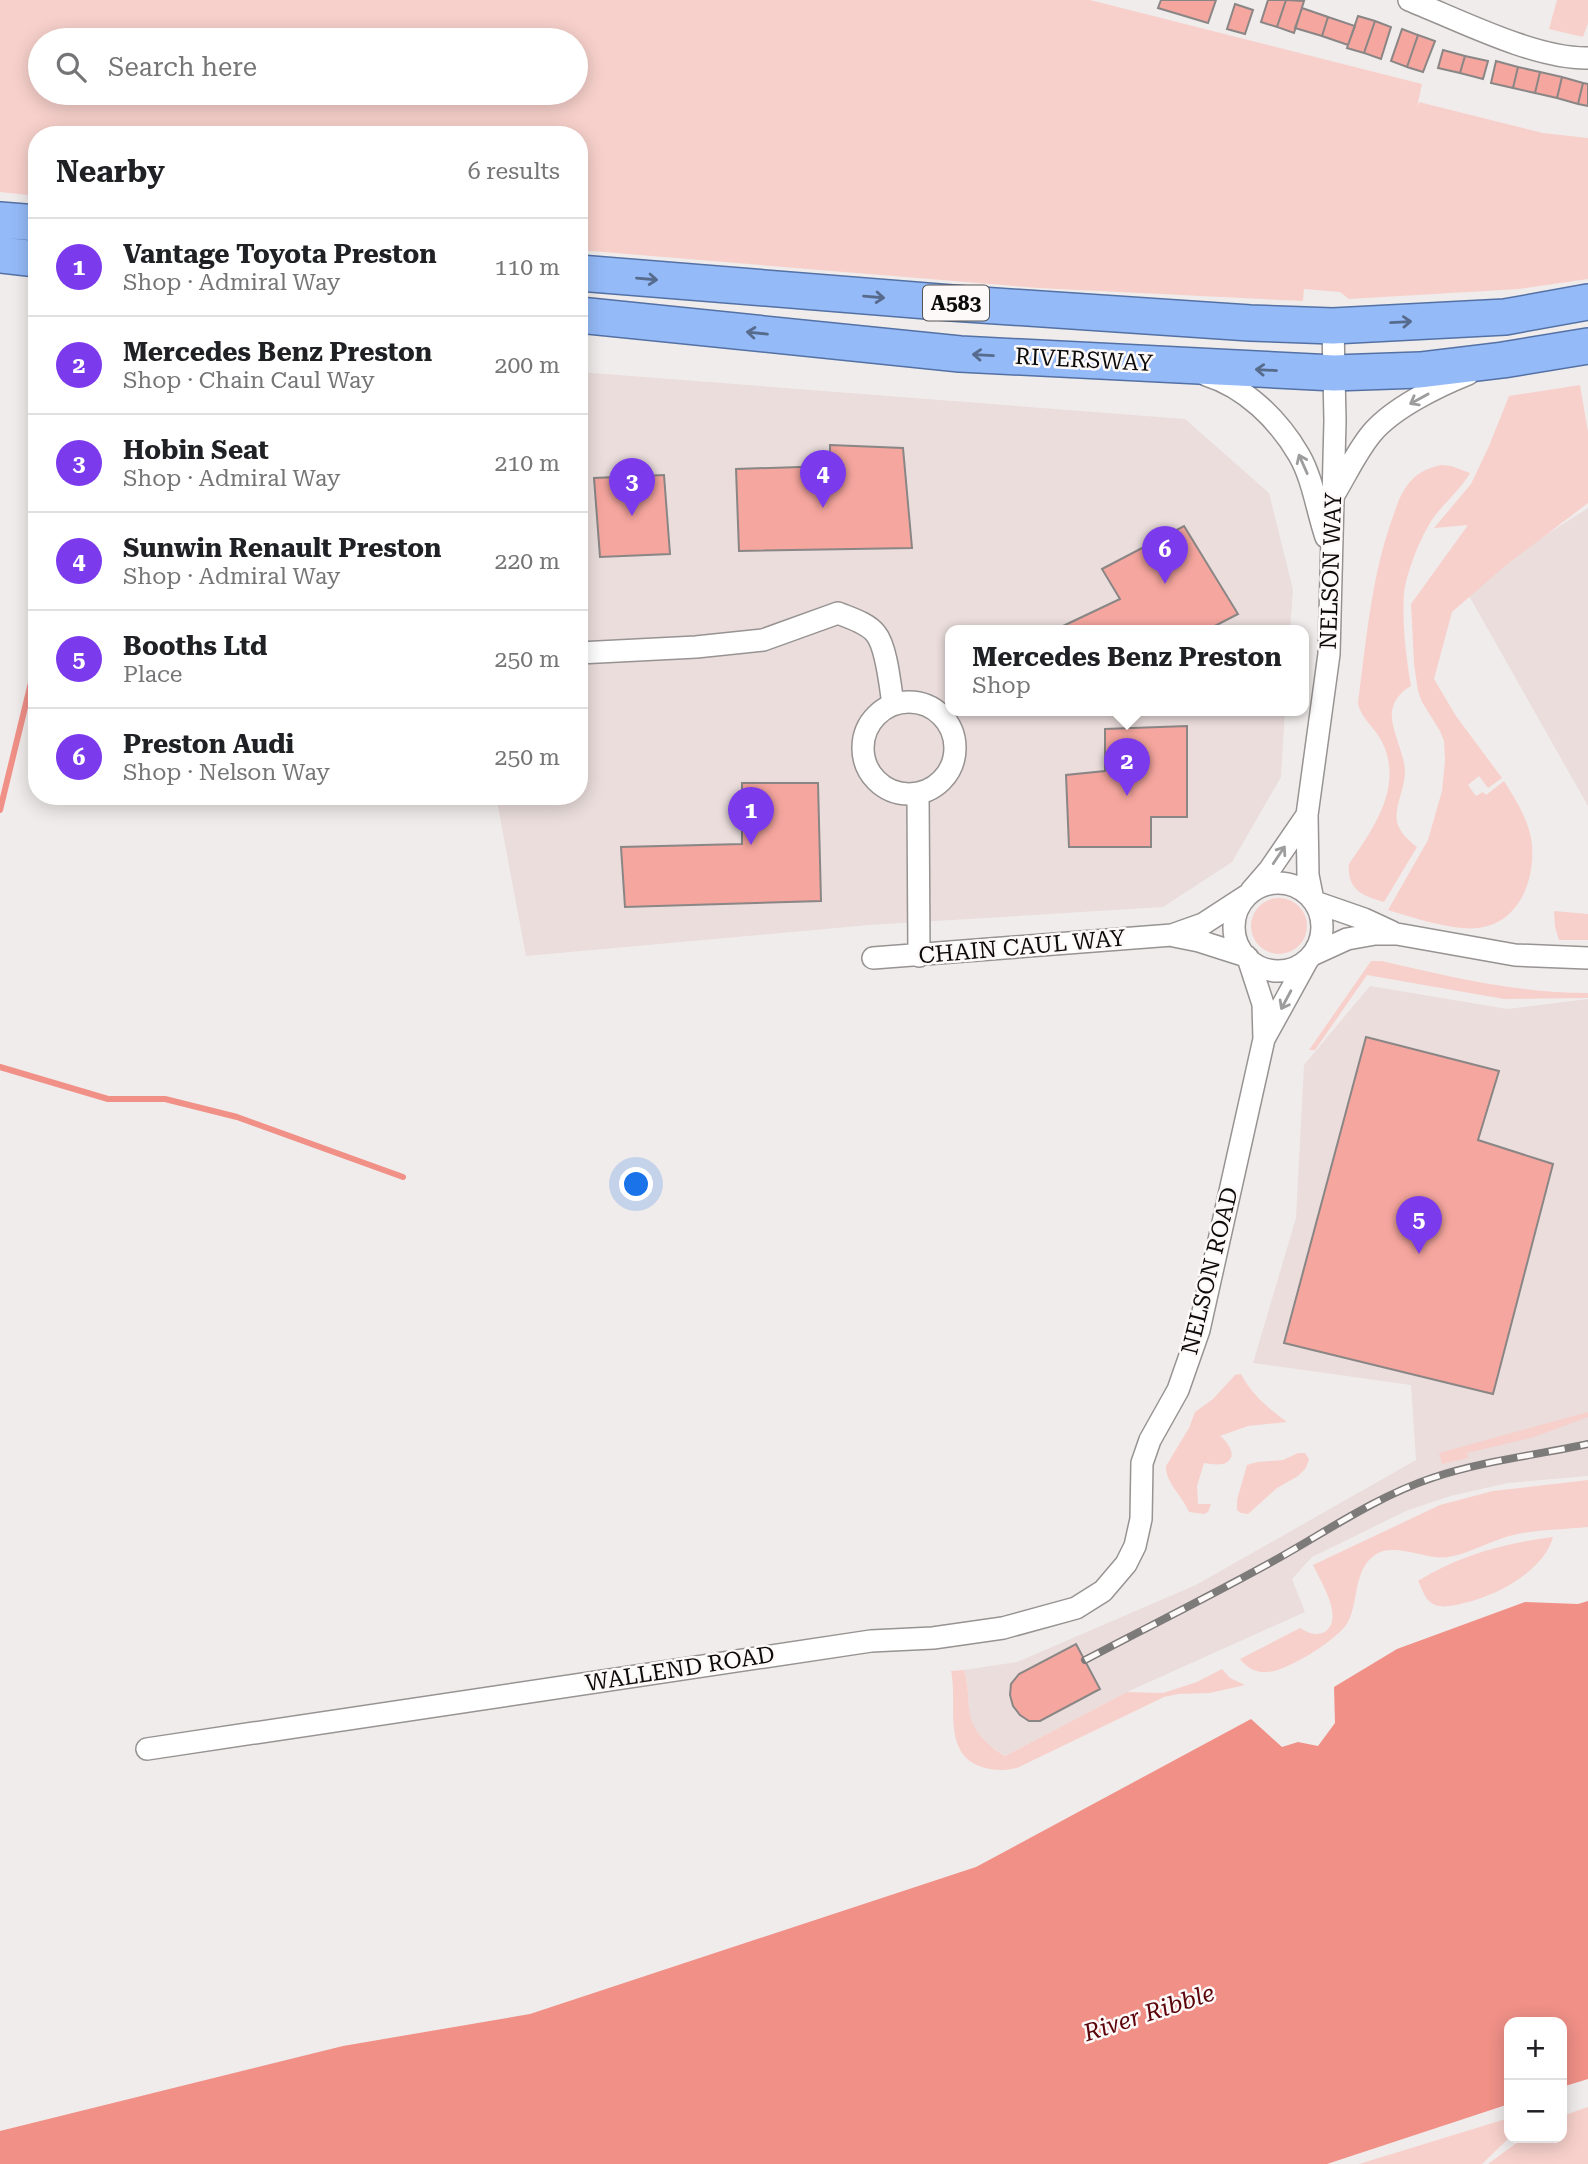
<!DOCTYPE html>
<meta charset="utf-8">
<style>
body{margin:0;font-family:"Roboto Serif",serif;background:#f2f2f2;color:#202124}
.controls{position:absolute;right:21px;bottom:21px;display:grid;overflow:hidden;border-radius:14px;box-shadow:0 4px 18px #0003}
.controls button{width:63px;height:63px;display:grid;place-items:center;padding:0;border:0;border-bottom:2px solid #e0e0e0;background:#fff;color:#202124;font:35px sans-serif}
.you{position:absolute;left:637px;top:1185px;width:24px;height:24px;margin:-18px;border:5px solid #fff;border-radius:50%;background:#1a73e8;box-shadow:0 0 0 10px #1a73e833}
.badge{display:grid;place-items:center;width:46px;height:46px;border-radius:50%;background:#7c3aed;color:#fff;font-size:23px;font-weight:700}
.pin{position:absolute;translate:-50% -58px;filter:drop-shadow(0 2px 4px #0008)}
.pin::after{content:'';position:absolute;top:37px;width:24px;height:21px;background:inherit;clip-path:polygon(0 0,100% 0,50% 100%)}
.popup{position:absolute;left:945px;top:625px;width:364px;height:91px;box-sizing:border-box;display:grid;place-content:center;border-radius:14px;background:#fff;filter:drop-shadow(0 2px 5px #0005);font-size:23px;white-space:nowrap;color:#757577}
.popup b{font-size:26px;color:#202124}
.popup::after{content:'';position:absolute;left:50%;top:100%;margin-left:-14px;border:14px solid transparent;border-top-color:#fff}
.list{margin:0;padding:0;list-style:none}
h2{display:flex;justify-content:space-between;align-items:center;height:91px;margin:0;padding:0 28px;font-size:30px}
h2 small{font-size:23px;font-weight:400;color:#757577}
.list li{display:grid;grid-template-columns:46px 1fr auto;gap:21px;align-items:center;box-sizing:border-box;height:98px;padding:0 28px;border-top:2px solid #e0e0e0}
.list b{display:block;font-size:26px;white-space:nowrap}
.list p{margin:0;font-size:23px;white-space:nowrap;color:#757577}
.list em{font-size:23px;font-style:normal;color:#757577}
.icon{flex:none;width:38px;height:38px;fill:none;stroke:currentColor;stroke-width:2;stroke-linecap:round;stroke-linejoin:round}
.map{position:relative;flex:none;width:1588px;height:2164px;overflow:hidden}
.search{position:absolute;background:#fff;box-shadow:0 4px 18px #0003;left:28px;top:28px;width:560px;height:77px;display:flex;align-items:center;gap:18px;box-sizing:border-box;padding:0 24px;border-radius:38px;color:#757577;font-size:26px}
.panel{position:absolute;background:#fff;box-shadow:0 4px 18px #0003;left:28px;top:126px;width:560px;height:679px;border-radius:28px}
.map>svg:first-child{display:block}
.built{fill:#eadddc}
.green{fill:#f7d0cb;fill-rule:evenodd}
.water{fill:#f09087}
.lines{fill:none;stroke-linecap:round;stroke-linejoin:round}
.stream{stroke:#f09087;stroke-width:6}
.building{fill:#f5a69e;stroke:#8a8686;stroke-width:2}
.minor-casing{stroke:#979392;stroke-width:24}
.trunk-casing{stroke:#5471a4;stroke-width:38}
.minor{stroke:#fff;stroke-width:21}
.trunk{stroke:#94baf8;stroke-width:35}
.rail-casing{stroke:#7d7a7a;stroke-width:8}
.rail{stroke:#fdf9f8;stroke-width:5;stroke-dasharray:16;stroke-linecap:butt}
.oneway{stroke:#576b8d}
.oneway2{stroke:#9e9d9d}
.labels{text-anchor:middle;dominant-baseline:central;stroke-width:5;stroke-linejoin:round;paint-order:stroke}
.shield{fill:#fdf9f8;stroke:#545252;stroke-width:2}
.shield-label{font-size:21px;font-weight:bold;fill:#0c0b0b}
.street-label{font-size:23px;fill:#0c0b0b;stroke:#fdf9f8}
.water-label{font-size:24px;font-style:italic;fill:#5b0309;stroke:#fdf9f8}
</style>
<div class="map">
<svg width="1588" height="2164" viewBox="0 0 1588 2164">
<rect width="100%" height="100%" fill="#f0eceb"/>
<!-- built -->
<path class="built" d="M579,372l606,47 84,74 24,97 -3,40h-340v80h335l-4,67 -49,85 -69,45 -294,18 -343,31 -30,-160h83z
M1588,508v298l-124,-219z
M1370,986l137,23 81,-10v477l-80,7 -58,13 -44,15 -94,46 -20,22 13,33 -178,80 -122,64 -16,-11 -15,-17 -5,-15 -2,-32 -3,-11 53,-8 179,-77 220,-125 -5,-75 -158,-22 43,-145 8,-153z"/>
<!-- green -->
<path class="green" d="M0,0h1090l332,84 -5,23 2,-5 124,31 45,5v141l-69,10 -170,10 -9,-7 -36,-3 -1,12 -265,-13 -459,-38v-115h-542v61l-37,-4zM40,40h536v53h-536z
M1557,0h31v23l-5,14 -34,-8z
M1580,385l8,47v71l-82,62 -54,47 -18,67 22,37 46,62 -14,10 -9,-12 -11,9 8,11 7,-4 3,3 18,-14c12,19 26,41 28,64 3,45 -20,88 -70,83 -23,-2 -51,-11 -74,-18l40,-70 14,-49 3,-31 -1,-19 -4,-10 -18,-29 -4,-11 -4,-27 -3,-60 57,-79 -34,3 37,-44 18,-38 20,-50z
M1441,465l10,1 19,7c-11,19 -29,32 -40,50 -11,18 -24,51 -26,71 -2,28 2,64 7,92 -9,5 -17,13 -19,25 -2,17 11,39 13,58 1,17 -11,38 -8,53 3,11 12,19 20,25l-33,55c-21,-6 -37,-12 -35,-38 24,-35 54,-76 34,-120 -7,-16 -22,-25 -25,-41 8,-61 13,-123 33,-181 5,-13 8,-27 18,-39 8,-10 18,-15 32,-18z
M1251 926a28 28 0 1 1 56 0a28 28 0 1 1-56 0Z
M1554,911l34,3v26h-29l-4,-13z
M1371,961h11c68,16 136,32 206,32v5l-84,1 -137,-24 -52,75h-6z
M1241,1374c11,21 27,34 46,48l-39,4 -28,10c8,6 20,22 3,28 -6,1 -13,0 -19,-1l-7,23 1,18h13l-3,8 -4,2 -15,-2c-6,-15 -24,-30 -23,-46l23,-38 6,-16 18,-13 22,-24z
M1588,1412v5l-54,20 -67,16 1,5 -26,6 -3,-11z
M1298,1453h7l4,6 -3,9 -8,8 -21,12 -29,26 -7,-1 -4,-3v-10l10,-35 10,-3 26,-2z
M1588,1480v47c-28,3 -58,2 -85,11 -16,5 -39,17 -55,19 -19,4 -54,-16 -73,-2 -22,15 -16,46 -27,67 -9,17 -61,49 -80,50 -12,1 -21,-4 -28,-13l60,-31c8,5 17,9 26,3 18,-15 -6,-50 -13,-66l127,-60 53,-14z
M1553,1537c-9,34 -57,59 -89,66 -11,3 -27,7 -36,-3 -4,-4 -7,-14 -10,-19 41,-26 88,-38 135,-44z
M1222,1669l8,9 15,7 -35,8 -32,1 -14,3 -147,71c-13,3 -25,3 -38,-2 -37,-15 -21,-63 -28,-95l13,-1c4,12 4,26 5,39 2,21 18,36 36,47l122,-64 36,1 34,-11z
M1588,2107v57h-100l35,-26h39v-22z
M1509,2118v20l-27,26h-123z"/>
<!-- water -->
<path class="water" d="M1588,1601v478l-26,8v-65h-53v82l-182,60h-1327v-33l343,-85 187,-32 446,-147 275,-148 31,28 16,-5 20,4 17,-23 -1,-36 63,-38 128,-47 53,2z"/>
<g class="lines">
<!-- stream -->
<path class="stream" d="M0,810l37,-152
M0,1067l108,32h57l72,18 166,60"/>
</g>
<!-- building -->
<path class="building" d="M1161,0h55l-8,23 -50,-15z
M1268,0h18l-9,27 -16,-5z
M1286,0l18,1 -10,32 -17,-6z
M1235,4l18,6 -8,24 -18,-5z
M1302,8l26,9 -6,19 -27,-8z
M1358,16l17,5 -11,32 -17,-5z
M1328,17l27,9 -7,19 -26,-9z
M1375,21l16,6 -10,32 -17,-6z
M1402,29l16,6 -11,32 -16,-6z
M1418,35l17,6 -12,31 -16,-5z
M1443,50l22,6 -5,17 -22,-5z
M1465,56l23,5 -5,18 -23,-6z
M1496,61l22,6 -5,21 -22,-5z
M1518,67l22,5 -5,21 -22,-5z
M1540,72l22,5 -5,21 -22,-5z
M1562,77l21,6 -5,21 -21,-6z
M1583,83l5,1v22l-10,-2z
M830,445l73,3 9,100 -173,3 -3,-82 94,-3z
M664,475l6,79 -70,3 -6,-79z
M1184,526l54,88 -31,16h-141l-3,-4 57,-27 -18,-30z
M1187,726v91h-36v30h-82l-3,-72 39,-4v-42z
M742,783h76l3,118 -196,6 -4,-60 121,-3z
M1366,1037l133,34 -21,69 75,24 -60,230 -209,-51z
M1076,1644l24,45 -60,32h-11l-9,-6 -7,-9 -3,-11 1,-11 8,-10z"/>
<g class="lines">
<!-- minor casing -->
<g class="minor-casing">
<path id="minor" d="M1409,0c50,20 126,59 179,58
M1206,375c39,12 72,44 93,80 14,24 18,56 27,82
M1335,493c12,-20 22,-42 37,-60 21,-25 66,-47 96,-59
M579,653l117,-6 67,-7 75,-27c12,5 30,10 38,21 11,14 14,52 17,70
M863 748a46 46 0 1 1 92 0a46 46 0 1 1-92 0Z
M918,793l1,163
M1234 927a44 44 0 1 1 88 0a44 44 0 1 1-88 0Z
M1251,891l19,-22 37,-54
M1313,900l-5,-25 -1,-60 22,-161 6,-233 -2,-95
M1315,902l49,17 28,13
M1174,936l25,5 47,15
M1312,955l35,-16 28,-5h22l118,21 73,3
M873,958l299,-23 31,-11 43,-28
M1264,1039l43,-78
M147,1749l724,-108 62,-3 70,-10 73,-20 27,-17 23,-27 9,-18 6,-27 1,-56 8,-23 28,-50 21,-60 65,-291 -1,-35 -15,-46"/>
</g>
<!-- trunk casing -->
<g class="trunk-casing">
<path id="trunk" d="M0,220l37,3
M0,255l37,4
M579,273l373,30 298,20 83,3 172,-9 83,-15
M579,315l381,39 374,19 86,-3 83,-10 85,-14"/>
</g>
<!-- minor -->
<use href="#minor" class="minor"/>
<!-- trunk -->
<use href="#trunk" class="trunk"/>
<!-- rail casing -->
<g class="rail-casing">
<path id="rail" d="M1085,1660c61,-32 123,-63 183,-96 55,-30 105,-66 164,-86 50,-17 105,-23 156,-34"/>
</g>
<!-- rail -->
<use href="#rail" class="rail"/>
</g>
<!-- one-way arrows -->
<defs><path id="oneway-shaft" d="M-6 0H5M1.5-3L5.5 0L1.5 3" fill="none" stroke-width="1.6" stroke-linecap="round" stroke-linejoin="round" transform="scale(1.75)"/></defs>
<g class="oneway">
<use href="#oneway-shaft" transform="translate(647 279) rotate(5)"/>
<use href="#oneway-shaft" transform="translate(874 297) rotate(5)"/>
<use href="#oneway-shaft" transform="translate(1401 322) rotate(-3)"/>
<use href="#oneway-shaft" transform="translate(757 333) rotate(-174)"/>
<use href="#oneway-shaft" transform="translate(983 355) rotate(-177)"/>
<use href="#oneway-shaft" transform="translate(1266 370) rotate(-177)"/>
</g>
<g class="oneway2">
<use href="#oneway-shaft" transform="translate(1419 399) rotate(151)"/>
<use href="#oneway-shaft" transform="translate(1303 464) rotate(-114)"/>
<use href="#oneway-shaft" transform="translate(1279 855) rotate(-56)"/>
<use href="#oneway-shaft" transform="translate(1286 1000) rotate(118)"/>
</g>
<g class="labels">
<!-- shield labels -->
<rect class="shield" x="923" y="285.5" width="66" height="35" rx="5"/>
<g class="shield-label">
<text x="956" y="303">A583</text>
</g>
<!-- street labels -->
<g class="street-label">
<text transform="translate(1084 360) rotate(3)">RIVERSWAY</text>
<text transform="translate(1331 571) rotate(-88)">NELSON WAY</text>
<text transform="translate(1022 947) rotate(-5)">CHAIN CAUL WAY</text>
<text transform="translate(1210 1271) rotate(-76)">NELSON ROAD</text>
<text transform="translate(680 1669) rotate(-9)">WALLEND ROAD</text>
</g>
<!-- water labels -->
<g class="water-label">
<text transform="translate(1149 2013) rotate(-18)">River Ribble</text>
</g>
</g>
</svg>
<div class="controls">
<button>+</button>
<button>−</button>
</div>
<div class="you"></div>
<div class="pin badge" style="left:751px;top:845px">1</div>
<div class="pin badge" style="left:1127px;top:796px">2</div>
<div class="popup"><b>Mercedes Benz Preston</b>Shop</div>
<div class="pin badge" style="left:632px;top:516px">3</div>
<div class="pin badge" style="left:823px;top:508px">4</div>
<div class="pin badge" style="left:1419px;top:1254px">5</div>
<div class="pin badge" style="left:1165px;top:584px">6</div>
<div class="search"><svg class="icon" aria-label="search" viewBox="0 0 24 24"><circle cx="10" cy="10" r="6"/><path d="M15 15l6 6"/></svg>Search here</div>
<section class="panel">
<h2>Nearby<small>6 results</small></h2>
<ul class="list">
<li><span class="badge">1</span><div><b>Vantage Toyota Preston</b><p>Shop · Admiral Way</p></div><em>110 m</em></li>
<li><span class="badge">2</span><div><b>Mercedes Benz Preston</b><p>Shop · Chain Caul Way</p></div><em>200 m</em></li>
<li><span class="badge">3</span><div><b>Hobin Seat</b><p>Shop · Admiral Way</p></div><em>210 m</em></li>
<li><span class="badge">4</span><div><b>Sunwin Renault Preston</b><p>Shop · Admiral Way</p></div><em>220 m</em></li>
<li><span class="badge">5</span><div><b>Booths Ltd</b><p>Place</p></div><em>250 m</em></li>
<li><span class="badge">6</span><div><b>Preston Audi</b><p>Shop · Nelson Way</p></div><em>250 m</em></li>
</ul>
</section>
</div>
